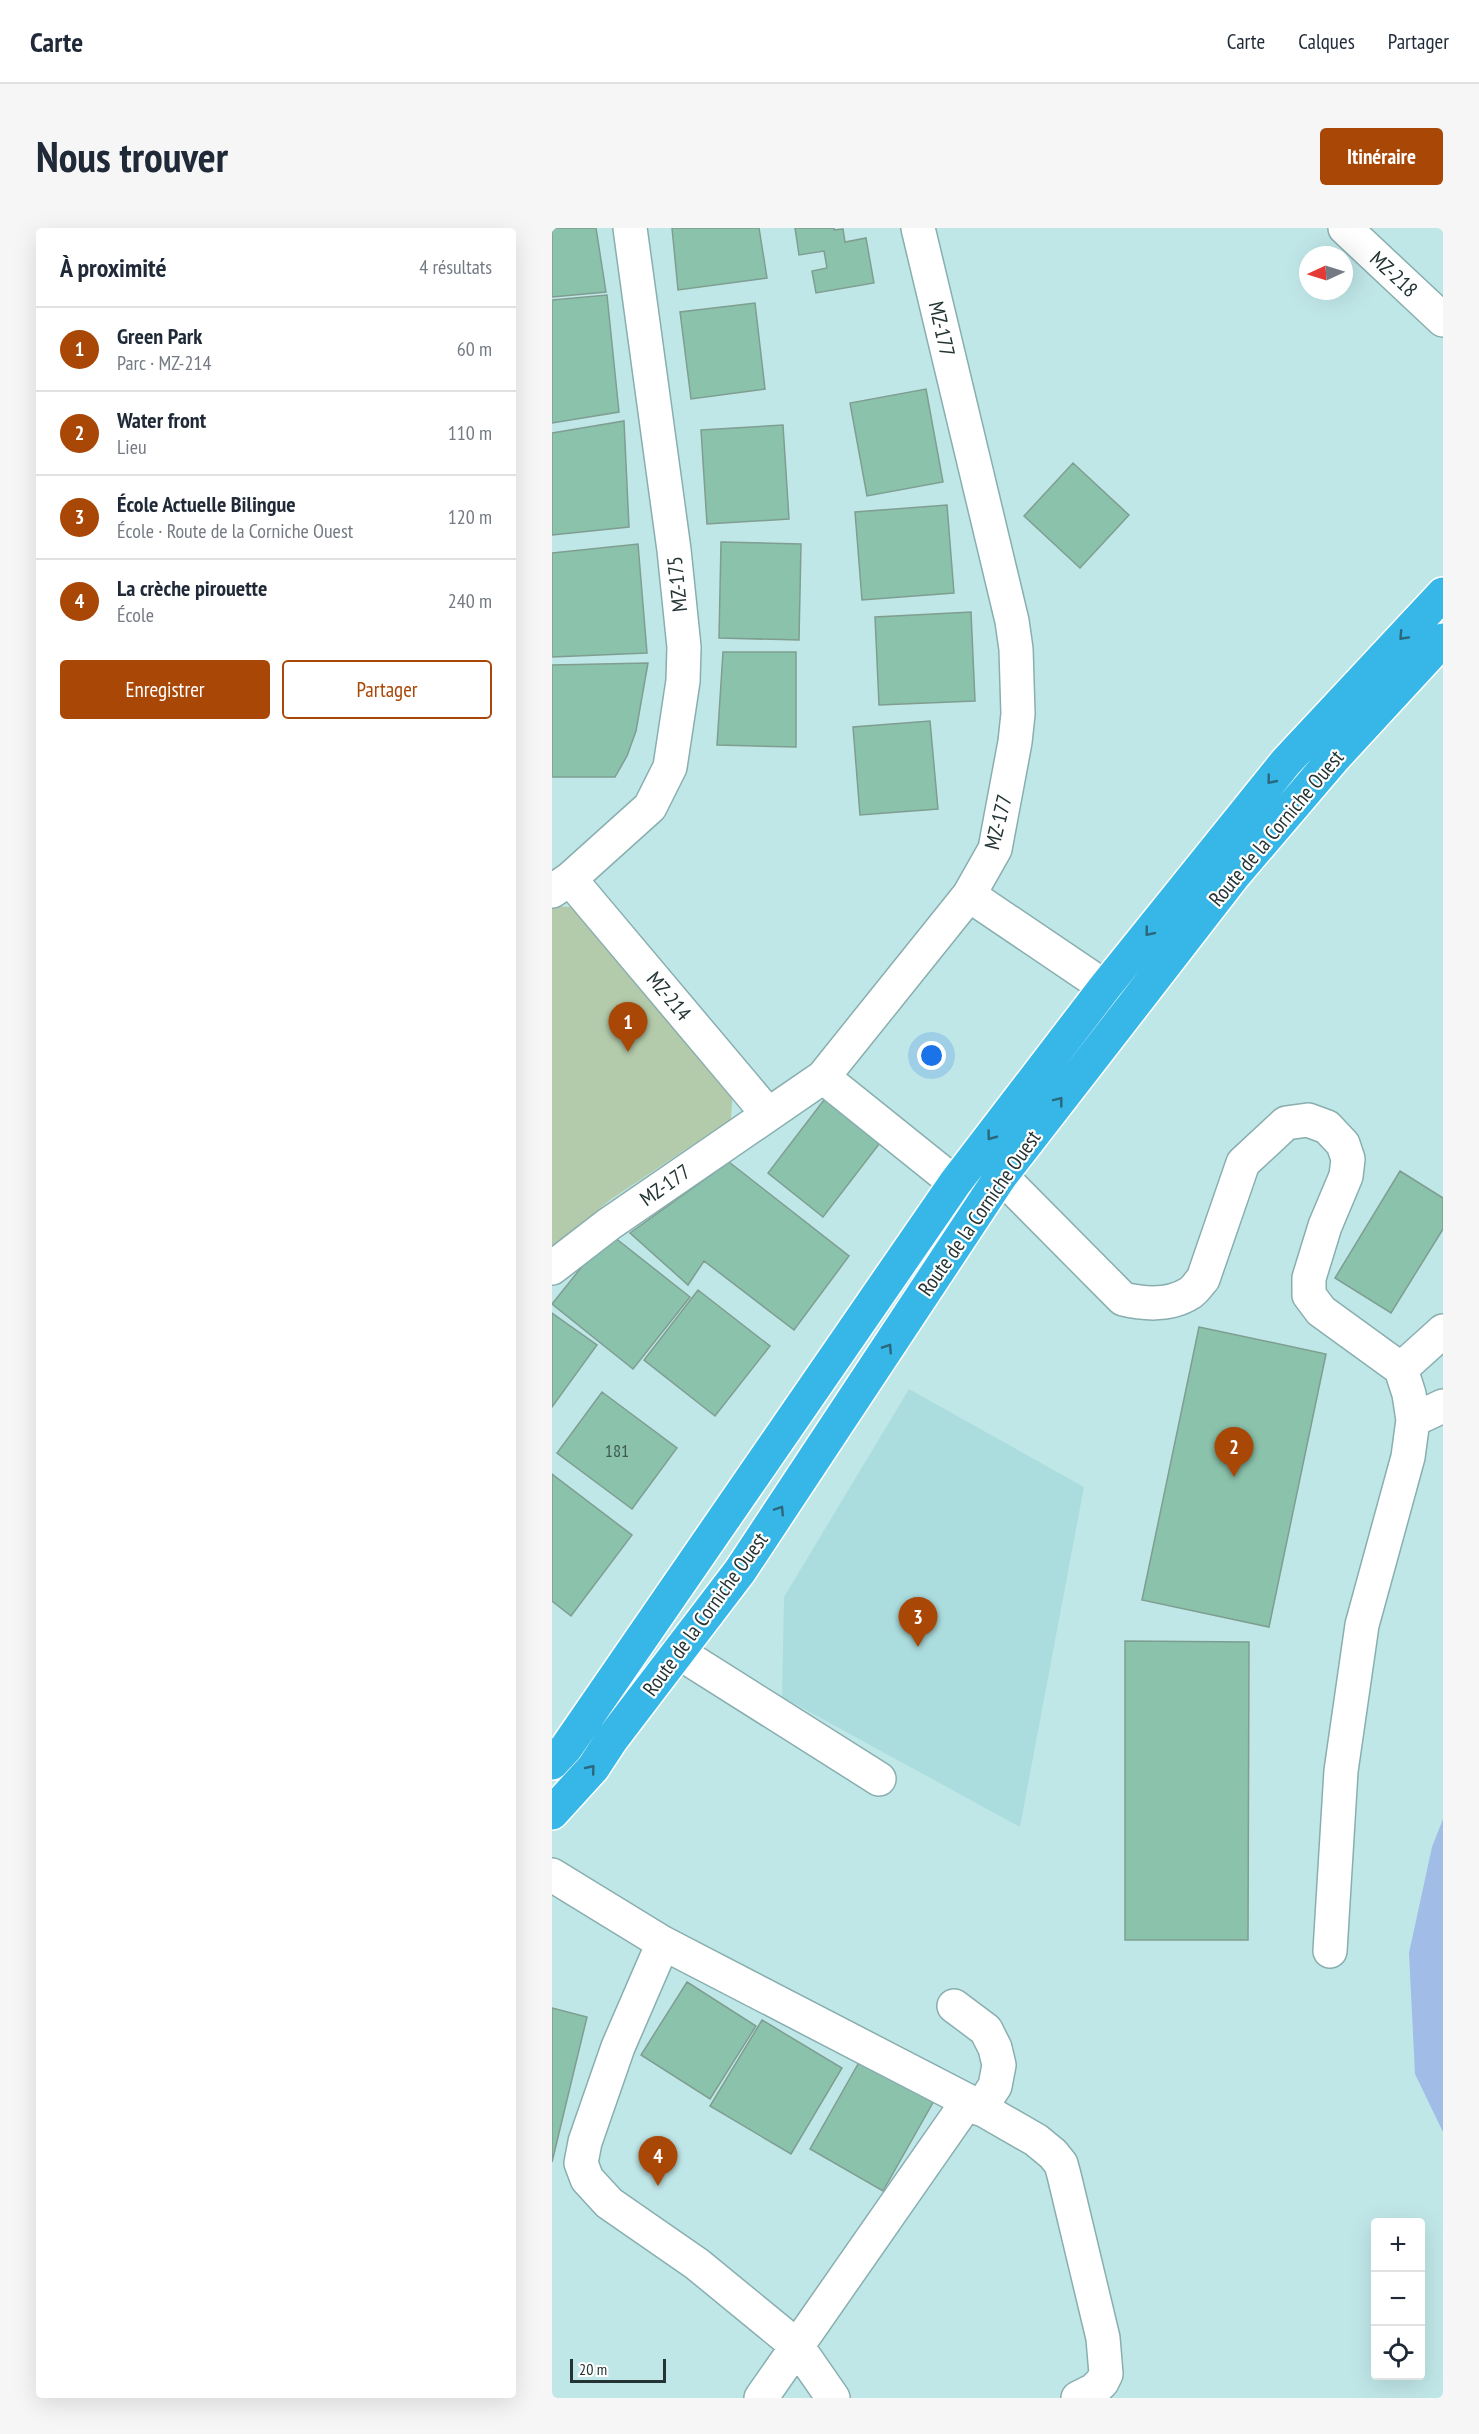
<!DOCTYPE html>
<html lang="fr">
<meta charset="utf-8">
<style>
body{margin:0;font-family:"PT Sans Narrow",sans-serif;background:#f6f6f7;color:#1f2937}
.controls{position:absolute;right:18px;bottom:18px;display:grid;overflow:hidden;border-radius:6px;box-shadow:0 6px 24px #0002}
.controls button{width:54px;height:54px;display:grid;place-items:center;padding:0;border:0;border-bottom:2px solid #e0e1e3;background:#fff;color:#1f2937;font:30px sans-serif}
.compass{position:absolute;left:747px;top:18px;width:54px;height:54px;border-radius:50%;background:#fff;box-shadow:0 6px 24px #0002;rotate:266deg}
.scale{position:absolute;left:18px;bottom:15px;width:96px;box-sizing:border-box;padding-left:6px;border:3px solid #243434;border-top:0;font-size:16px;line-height:21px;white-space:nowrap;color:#243434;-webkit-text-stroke:4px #fff;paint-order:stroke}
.you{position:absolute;left:380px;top:828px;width:21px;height:21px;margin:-15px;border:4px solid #fff;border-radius:50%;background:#1a73e8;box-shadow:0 0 0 9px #1a73e833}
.badge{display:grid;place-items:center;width:39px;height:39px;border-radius:50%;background:#a94707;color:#fff;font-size:20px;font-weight:700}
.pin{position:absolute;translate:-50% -50px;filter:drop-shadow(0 2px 3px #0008)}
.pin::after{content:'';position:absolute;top:32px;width:21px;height:18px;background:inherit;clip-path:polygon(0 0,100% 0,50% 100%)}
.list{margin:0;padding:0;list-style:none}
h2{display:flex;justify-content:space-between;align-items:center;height:78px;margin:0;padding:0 24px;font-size:26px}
h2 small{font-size:20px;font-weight:400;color:#747a83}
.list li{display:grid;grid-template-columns:39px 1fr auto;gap:18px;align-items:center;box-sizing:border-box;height:84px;padding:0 24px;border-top:2px solid #e0e1e3}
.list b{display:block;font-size:22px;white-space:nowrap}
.list p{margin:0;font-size:20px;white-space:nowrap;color:#747a83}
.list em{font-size:20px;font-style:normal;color:#747a83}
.actions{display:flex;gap:12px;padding:18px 24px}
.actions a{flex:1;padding:14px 0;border:2px solid #a94707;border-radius:6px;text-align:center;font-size:21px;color:#a94707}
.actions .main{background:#a94707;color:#fff}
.icon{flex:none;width:33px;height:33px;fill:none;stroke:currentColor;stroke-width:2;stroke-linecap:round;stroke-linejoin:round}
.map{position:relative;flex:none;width:891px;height:2170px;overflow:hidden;border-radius:6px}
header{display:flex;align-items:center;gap:36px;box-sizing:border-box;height:84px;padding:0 30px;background:#fff;border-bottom:2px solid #e0e1e3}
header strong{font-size:28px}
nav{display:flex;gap:33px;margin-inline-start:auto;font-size:21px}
.intro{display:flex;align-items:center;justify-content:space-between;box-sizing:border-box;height:144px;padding:0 36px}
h1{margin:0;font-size:42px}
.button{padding:15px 27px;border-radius:6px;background:#a94707;color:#fff;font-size:21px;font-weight:700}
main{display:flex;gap:36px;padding:0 36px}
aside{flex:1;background:#fff;border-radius:6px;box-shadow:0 6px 24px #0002}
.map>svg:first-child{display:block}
.built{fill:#acddde}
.green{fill:#b4cbab}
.water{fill:#a1bce6}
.building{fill:#8ac2ab;stroke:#7f9e91;stroke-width:1.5}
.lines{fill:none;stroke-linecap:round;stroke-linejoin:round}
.minor-casing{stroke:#89aeaf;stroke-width:36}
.highway-casing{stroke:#fff;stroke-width:36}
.minor{stroke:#fff;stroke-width:33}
.highway{stroke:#36b7e7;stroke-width:33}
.oneway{stroke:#2b687c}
.labels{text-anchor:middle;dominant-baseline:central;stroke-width:4.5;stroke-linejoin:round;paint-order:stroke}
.number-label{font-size:18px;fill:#3e5852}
.street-label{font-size:21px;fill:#243434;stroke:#fff}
</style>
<header>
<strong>Carte</strong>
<nav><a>Carte</a><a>Calques</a><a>Partager</a></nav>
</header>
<div class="intro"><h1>Nous trouver</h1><a class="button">Itinéraire</a></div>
<main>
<aside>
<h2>À proximité<small>4 résultats</small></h2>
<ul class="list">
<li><span class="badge">1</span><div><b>Green Park</b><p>Parc · MZ-214</p></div><em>60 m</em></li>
<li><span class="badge">2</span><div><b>Water front</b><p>Lieu</p></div><em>110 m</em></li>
<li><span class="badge">3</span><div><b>École Actuelle Bilingue</b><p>École · Route de la Corniche Ouest</p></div><em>120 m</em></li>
<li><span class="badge">4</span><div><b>La crèche pirouette</b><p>École</p></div><em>240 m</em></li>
</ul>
<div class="actions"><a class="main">Enregistrer</a><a>Partager</a></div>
</aside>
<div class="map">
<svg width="891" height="2170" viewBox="0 0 891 2170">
<rect width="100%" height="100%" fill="#c0e7e8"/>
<!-- built -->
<path class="built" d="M357,1161l175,98 -64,340 -238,-130 2,-100z"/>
<!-- green -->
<path class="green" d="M0,678l21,1 160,179 -2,33 -121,81 -58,48z"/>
<!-- water -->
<path class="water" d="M891,1591v313l-28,-58 -6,-121 23,-106z"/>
<!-- building -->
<path class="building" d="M0,0h44l10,64 -54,5z
M120,0h87l8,50 -89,12z
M243,0h39v2l9,-1 2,13 21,-4 8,45 -58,10 -4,-22 15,-3 -3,-17 -25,4z
M55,67l12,117 -67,11v-123z
M203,75l10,86 -74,10 -11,-87z
M374,161l17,93 -76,14 -17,-93z
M72,193l5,106 -77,8v-102z
M231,197l6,94 -82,5 -6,-94z
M521,235l56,52 -49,53 -56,-52z
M395,277l7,88 -92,7 -7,-88z
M169,314l80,2 -2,96 -80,-2z
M86,316l9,109 -95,4v-104z
M419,384l4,89 -96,4 -4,-88z
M171,424h73v95l-79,-2z
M96,435l-12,68 -9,25 -12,21h-63v-112z
M378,493l8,88 -78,6 -7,-88z
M275,868l56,43 -60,78 -55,-44z
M177,934l120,94 -55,74 -90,-69 -16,24 -58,-52z
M848,943l43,27v31l-52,84 -56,-35z
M57,1005l81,64 -57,72 -81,-65z
M146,1062l72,56 -55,70 -71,-56z
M0,1085l45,32 -45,62z
M647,1099l127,27 -57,273 -127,-27z
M50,1164l75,56 -45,61 -75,-56z
M0,1246l80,61 -61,81 -19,-15z
M573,1413l124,1 -1,298h-123z
M135,1754l69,44 -46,73 -69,-44z
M0,1780l35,9 -35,145z
M210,1792l80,48 -51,86 -81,-48z
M310,1829l73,42 -52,92 -73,-42z"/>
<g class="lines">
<!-- minor casing -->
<g class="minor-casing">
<path id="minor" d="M793,0l98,92
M18,651l197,234
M0,663l18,-12 80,-72 20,-40 13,-86 1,-34 -10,-97 -44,-322
M417,667l136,92
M271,849l132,106
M449,948l122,123c21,5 47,7 67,-6 5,-3 9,-10 13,-14l40,-116 43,-40 22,-3 19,7 16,17 5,15 -2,17 -21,50 -16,52v17l12,16 80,58
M0,1040l57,-44 214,-147 146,-182 26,-46 20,-107 3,-28 -2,-65 -4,-28 -94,-393
M861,1192l30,-14
M126,1424l201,127
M0,1647l111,68 305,158 68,39 17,14 8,10 3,11 39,163 3,36 -4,8 -8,8 -16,8
M111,1715l-45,104 -33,95 -4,21 6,16 22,24 88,61 100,82 36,52
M778,1723l11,-180 21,-146 46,-168 5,-37 -4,-26 -8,-25 42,-38
M402,1778l32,24 9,18 4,17 -4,21 -15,23
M209,2170l207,-297"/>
</g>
<!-- highway casing -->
<g class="highway-casing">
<path id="highway" d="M0,1535l14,-15 389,-565 150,-196 181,-225 157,-168
M0,1585l41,-45 19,-29 128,-168 261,-395 234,-302 99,-116 109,-118"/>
</g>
<!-- minor -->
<use href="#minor" class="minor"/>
<!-- highway -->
<use href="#highway" class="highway"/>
</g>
<!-- one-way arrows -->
<defs><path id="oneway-chevron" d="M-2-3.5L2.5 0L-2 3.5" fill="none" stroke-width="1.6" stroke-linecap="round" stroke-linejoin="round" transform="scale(1.5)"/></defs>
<g class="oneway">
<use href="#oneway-chevron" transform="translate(851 408) rotate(133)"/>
<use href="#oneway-chevron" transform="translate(719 552) rotate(129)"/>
<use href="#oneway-chevron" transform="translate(597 704) rotate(129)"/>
<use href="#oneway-chevron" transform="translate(507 873) rotate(-52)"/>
<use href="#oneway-chevron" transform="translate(439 908) rotate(127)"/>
<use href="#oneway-chevron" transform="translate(336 1120) rotate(-57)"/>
<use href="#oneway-chevron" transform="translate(228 1282) rotate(-57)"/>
<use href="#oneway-chevron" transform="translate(39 1541) rotate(-51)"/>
</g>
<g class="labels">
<!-- number labels -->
<g class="number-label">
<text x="65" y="1222">181</text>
</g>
<!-- street labels -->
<g class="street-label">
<text transform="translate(842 46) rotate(43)">MZ-218</text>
<text transform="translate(390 101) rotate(77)">MZ-177</text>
<text transform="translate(125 356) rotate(-96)">MZ-175</text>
<text transform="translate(446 594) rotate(-76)">MZ-177</text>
<text transform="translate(724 600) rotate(-50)">Route de la Corniche Ouest</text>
<text transform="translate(117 768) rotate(50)">MZ-214</text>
<text transform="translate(113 957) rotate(-35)">MZ-177</text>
<text transform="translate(427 985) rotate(-55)">Route de la Corniche Ouest</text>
<text transform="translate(153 1386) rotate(-54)">Route de la Corniche Ouest</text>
</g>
</g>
</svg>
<div class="controls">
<button>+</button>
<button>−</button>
<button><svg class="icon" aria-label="locate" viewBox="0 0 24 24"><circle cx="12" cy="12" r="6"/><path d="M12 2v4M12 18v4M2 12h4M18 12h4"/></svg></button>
</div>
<svg class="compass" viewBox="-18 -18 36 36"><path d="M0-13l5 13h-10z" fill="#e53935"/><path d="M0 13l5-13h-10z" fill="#747a83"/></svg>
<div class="scale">20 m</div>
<div class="you"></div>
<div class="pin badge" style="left:76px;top:824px">1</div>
<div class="pin badge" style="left:682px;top:1249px">2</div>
<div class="pin badge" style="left:366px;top:1419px">3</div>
<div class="pin badge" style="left:106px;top:1958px">4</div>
</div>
</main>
